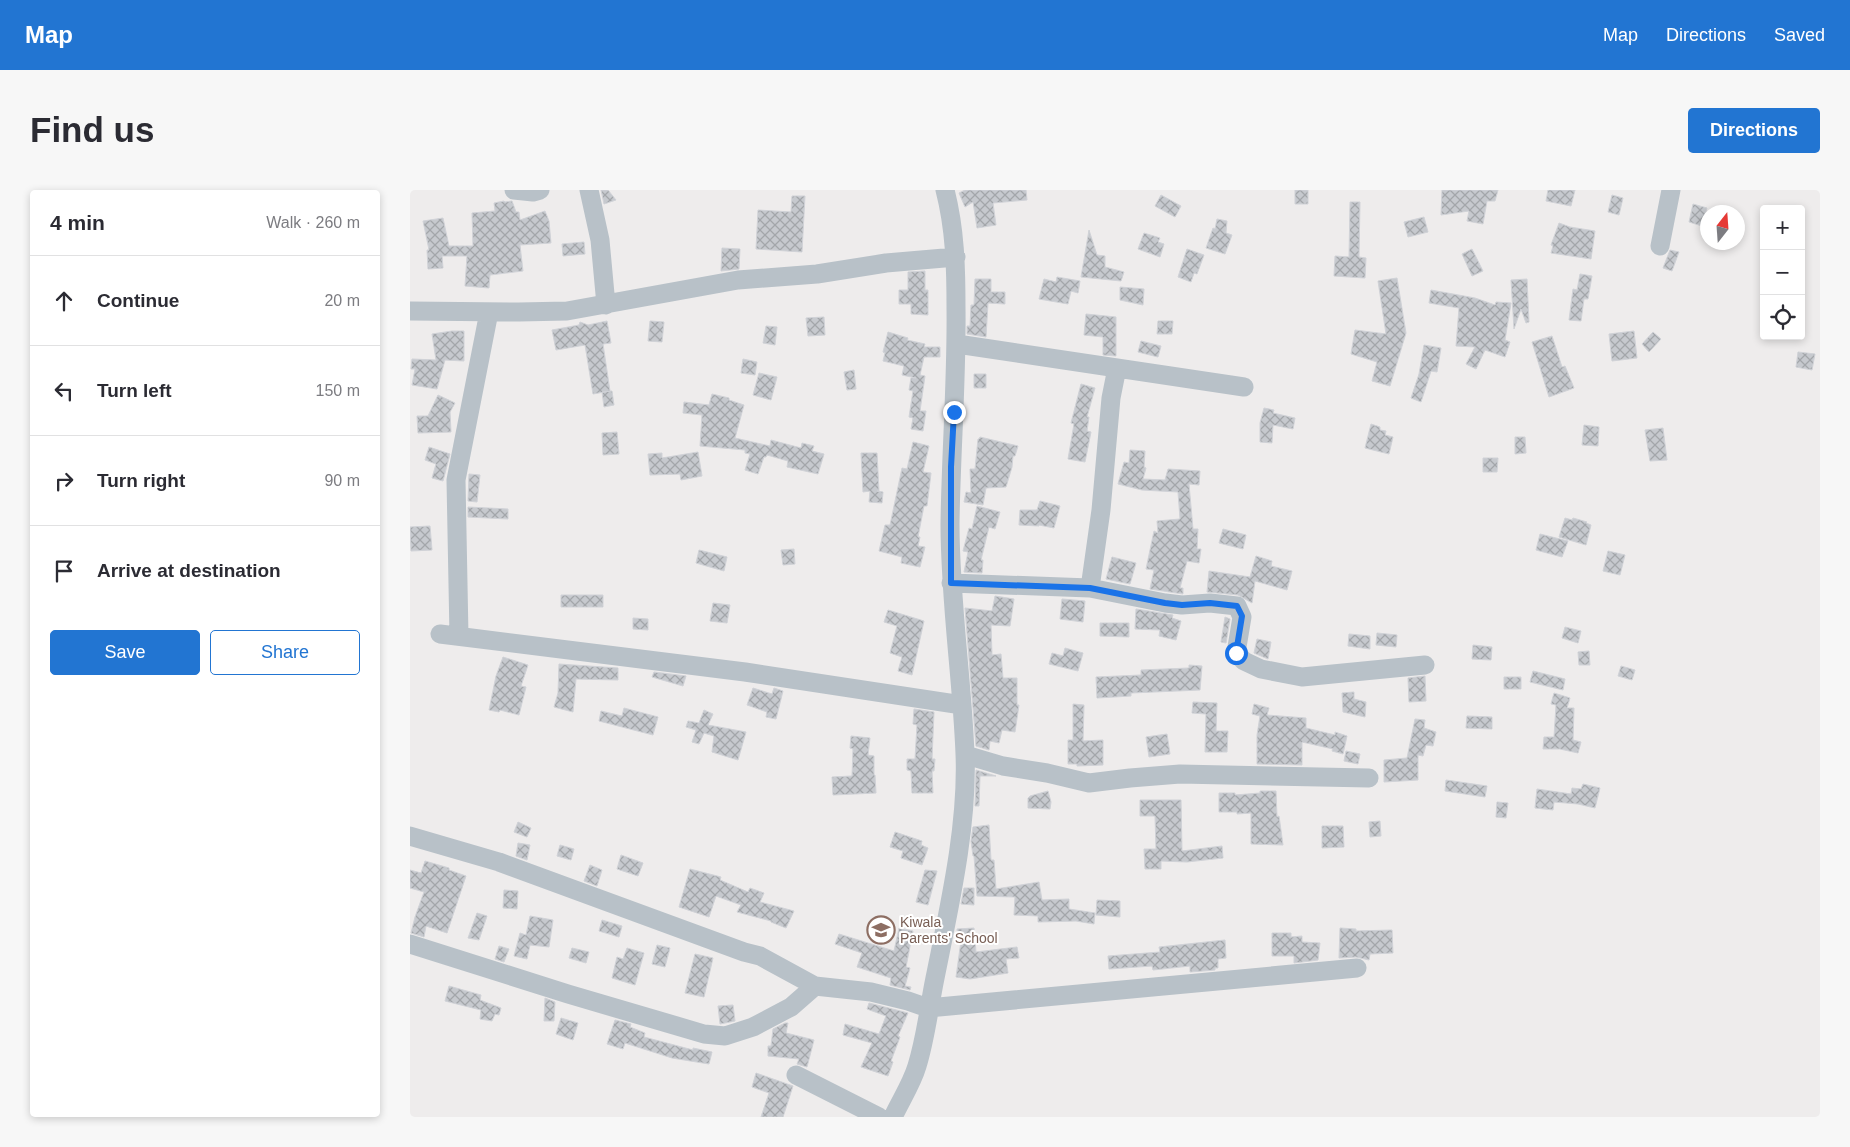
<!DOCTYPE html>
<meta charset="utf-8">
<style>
body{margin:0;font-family:Arial,sans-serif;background:#f7f7f7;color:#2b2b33}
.controls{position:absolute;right:15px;top:15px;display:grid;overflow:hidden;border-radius:5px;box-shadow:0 2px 8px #0003}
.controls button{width:45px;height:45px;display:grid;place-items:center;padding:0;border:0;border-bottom:1px solid #e1e1e2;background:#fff;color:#2b2b33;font:25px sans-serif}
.compass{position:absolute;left:1290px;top:15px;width:45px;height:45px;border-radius:50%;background:#fff;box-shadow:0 2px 8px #0003;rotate:17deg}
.stop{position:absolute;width:15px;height:15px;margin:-11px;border:4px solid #1a73e8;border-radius:50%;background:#fff}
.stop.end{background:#1a73e8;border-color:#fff;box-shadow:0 1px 5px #0008}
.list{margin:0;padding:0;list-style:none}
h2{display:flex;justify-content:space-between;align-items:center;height:65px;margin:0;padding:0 20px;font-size:21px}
h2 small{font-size:16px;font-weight:400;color:#7c7c81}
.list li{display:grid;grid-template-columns:32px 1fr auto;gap:15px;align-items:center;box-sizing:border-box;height:90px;padding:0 20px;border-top:1px solid #e1e1e2}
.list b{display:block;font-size:19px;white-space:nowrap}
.list em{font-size:16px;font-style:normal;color:#7c7c81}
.actions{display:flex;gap:10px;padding:15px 20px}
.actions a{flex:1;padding:11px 0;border:1px solid #2275d2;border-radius:5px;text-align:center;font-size:18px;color:#2275d2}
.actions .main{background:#2275d2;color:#fff}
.icon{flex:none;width:28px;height:28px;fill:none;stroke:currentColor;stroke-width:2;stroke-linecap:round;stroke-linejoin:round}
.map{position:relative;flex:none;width:1410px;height:927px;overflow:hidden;border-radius:5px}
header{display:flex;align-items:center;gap:30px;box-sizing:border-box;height:70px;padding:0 25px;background:#2275d2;color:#fff}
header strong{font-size:24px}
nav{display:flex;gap:28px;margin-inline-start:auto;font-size:18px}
.intro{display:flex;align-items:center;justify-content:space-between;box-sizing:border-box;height:120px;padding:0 30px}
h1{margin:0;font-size:35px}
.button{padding:12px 22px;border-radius:5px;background:#2275d2;color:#fff;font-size:18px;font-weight:700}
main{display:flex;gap:30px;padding:0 30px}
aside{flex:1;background:#fff;border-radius:5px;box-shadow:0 2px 8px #0003}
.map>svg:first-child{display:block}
.building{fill:url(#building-cross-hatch);stroke:#d0d2d7}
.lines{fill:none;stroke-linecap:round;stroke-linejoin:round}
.minor{stroke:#b8c1c8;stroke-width:19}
.route{stroke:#1a73e8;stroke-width:6}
.labels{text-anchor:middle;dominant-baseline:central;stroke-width:4;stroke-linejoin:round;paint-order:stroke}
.education-label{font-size:14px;fill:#785e54;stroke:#fff;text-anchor:start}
</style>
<header>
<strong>Map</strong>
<nav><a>Map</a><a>Directions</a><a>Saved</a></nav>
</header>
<div class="intro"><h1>Find us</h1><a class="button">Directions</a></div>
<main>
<aside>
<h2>4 min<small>Walk · 260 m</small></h2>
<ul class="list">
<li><svg class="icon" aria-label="ahead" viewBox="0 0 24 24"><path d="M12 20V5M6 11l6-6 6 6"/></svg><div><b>Continue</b></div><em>20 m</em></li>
<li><svg class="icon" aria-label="left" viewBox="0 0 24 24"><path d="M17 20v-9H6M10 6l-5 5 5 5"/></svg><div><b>Turn left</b></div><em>150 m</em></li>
<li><svg class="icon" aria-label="right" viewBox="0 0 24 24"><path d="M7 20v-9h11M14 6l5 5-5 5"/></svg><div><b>Turn right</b></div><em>90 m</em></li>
<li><svg class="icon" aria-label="arrive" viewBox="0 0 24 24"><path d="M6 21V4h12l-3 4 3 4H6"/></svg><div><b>Arrive at destination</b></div></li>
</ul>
<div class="actions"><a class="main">Save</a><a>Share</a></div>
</aside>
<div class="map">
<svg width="1410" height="927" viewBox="0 0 1410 927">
<defs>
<pattern id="building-cross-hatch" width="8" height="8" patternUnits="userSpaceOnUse" patternTransform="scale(1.25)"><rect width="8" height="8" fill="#c6c9ce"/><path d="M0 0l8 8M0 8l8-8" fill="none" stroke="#a3a6aa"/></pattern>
</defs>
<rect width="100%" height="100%" fill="#eeecec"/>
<!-- building -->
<path class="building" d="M191,0h7l8,10 -12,4z
M555,0h61l1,10 -34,3 3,22 -19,3 -4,-26 -8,5 -6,-14z
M885,0h13v14h-13z
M1032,0h56l-3,11h-8l-4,23 -16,-3 2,-10 -28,4z
M1138,0h27l-4,16 -25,-5z
M751,5l20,11 -6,11 -20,-11z
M1202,5l11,3 -4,17 -11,-3z
M382,6h13l-3,56 -46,-3 2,-39 33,2z
M94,11l1,1 7,-1 4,11h3l1,8 25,-9 4,10 2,22 -31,2 3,26 -33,4 -1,13 -24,-2 2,-30h-25l1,12 -15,1 -1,-19h2l-6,-29 20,-3 6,28h24l-1,-33 23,-2 -1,-8z
M940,12h10l-1,55 7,1 -1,20 -31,-2 1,-20 14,1z
M1283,14l14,4 -5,18 -13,-4z
M1014,27l4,15 -20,5 -4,-15z
M807,29l10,2 -1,12 6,2 -7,19 -19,-6 7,-20 2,1z
M1149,33l11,4 25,4 -4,28 -40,-6 2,-7 -2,-1z
M679,40l8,25 8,1v11l19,5 -3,9 -40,-4z
M734,43l16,5 -2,4 6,2 -4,13 -22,-8z
M174,52l1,12 -22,2 -1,-12z
M312,58l18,1 -1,20 -18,2z
M777,59l17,6 -7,19 -3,-1 -3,9 -13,-5z
M1062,59l11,22 -11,5 -10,-22z
M1260,60l9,2 -7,19 -9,-3z
M515,81v19h3v25l-17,-1v-10h-12v-14h9v-18z
M1170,84l12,2 -4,23h-4l-3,22 -12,-1 4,-31 4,1z
M647,87l23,4 -2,12 -7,-2 -3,13 -29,-5 5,-20 12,3z
M987,88l9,55 -16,53 -18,-5 5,-19 -26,-8 4,-24 31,4 -8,-53z
M565,89h16v13h14v12l-17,-1 -2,34 -19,-3v-8h3l1,-21h3z
M1117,89l2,43 -3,1 -5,-14 -7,20 -3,-49z
M710,97l24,2 -1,16 -23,-5z
M1021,100l44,8 20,7 1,-3 15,1 -6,37 5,2 -5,15 -20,-7 -9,19 -10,-5 9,-17 -19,-1 3,-38 -30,-5z
M676,124l30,3v39l-13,-1v-18l-19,-2z
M414,127l1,18 -17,1 -2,-18z
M197,131l4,22 -8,1 7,47 -17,3 -8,-49 -29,5 -4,-20 27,-5 1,-3 8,3z
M240,131l14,1 -2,20 -14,-1z
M748,131h15l-1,13h-15z
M356,136l11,1 -2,18 -12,-2z
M42,141h12v30l-19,-1 -8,29 -25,-4 3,-16h-4l1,-10 24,1 -4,-26z
M1224,141l3,27 -25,3 -3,-27z
M478,142l20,6 -1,2 18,4 -1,3h16v10h-16l-4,18 5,1 -5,35h6l-3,20 -12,-2 2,-11 -4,-1 4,-26 -4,-1 2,-12h5l-14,-3 2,-9 -21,-5 2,-8 -2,-1z
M1243,142l8,7 -12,13 -7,-8z
M1142,146l10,31 3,-1 9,22 -25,9 -17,-55z
M731,151l20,5 -3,11 -20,-5z
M1014,155l17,3 -4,24 -6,-1 -10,31 -10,-4 8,-24z
M1388,162l17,2 -3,16 -16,-3z
M333,169l14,3 -2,13 -14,-2z
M444,180l2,19 -9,1 -3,-18z
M349,183l18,4 -6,23 -18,-5z
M564,184h12v14h-12z
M671,194l14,4 -8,29h2l-2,14 4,1 -6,30 -17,-3 6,-35 -3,-1z
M202,201l2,14 -10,2 -2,-15z
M302,204l17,4v2l15,5 -9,33 35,8 1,-6 30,8 1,-5 12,3 -2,5 12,3 -6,20 -31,-7 1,-6 -21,-6 -1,2h-2l-6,17 -13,-4 5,-16 -5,-1v-3l-45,-4 2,-31 -19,-2 1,-11 25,3z
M28,205l17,8 -5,9 1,20 -33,1 -1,-17h11z
M854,218l10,2 -1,3 22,5 -2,11 -20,-4 -1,18 -12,-1v-19z
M961,234l9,3v3l6,1 -1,4 8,2 -4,17 -24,-6z
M1174,235l15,2 -1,19 -16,-1z
M1253,238l4,32 -17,1 -5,-31z
M207,242l2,22 -16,1 -1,-22z
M570,247l38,9 -3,10h-2l-1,11 -6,20 -20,1 -3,17 -19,-3 2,-10 5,1 -1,-24h5l3,-30h1z
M1105,247h10l1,16 -11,1z
M503,252l16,4 -6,26 8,1 -4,33h-3l-6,31h2l-2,9 7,1 -5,20 -19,-4 1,-6 -23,-6 6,-26h5l12,-57 5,1z
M19,257l21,7 -7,27 -11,-3 4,-14 -11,-4z
M720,260l15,1 -1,16 2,1 -3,11 22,1 3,-11 32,2 -1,14 -10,-1 4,45h5l-1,20h4l-2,14 -12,-2 -7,27h3v6l-33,-5 4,-19 -8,-1 8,-38 4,2 -1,-12 23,-2 -2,-27 -36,-2 -24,-6 6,-22 5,1z
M288,262l4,24 -21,4 -1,-6 -30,1 -2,-21 14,-1v5z
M451,263h16l2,38h-2l6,1 -1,11 -13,-1 1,-11 -7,1z
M1073,268h15l-1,14h-14z
M59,284l11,1 -3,27 -9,-1z
M630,311l20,5 -6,22 -15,-3v1l-20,-1 1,-15h17z
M567,316l23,6 -5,17 -6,-2 -8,33h2l-1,13 -18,-1 4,-20 -5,-1 6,-23 3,1z
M58,317l40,2v10l-40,-2z
M1155,328l7,2 1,-2 14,4 -1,1 5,2 -5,20 -27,-8z
M20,336l2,24 -21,1 -1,-24z
M813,339l23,6 -3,14 -24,-6z
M1130,344l28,7 -6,16 -26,-7z
M384,359l1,15 -12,1 -2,-15z
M289,360l28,7 -3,14 -28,-8z
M1198,361l17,4 -5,20 -17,-4z
M846,366l16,5 -1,5 21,5 -5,19 -32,-9 -3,22 -14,-8 -31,-3 2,-21 41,6z
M702,367l24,6 -6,21 -24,-5z
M151,405h42v12h-42z
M585,406l19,3 -4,27 -19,-1 1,30 9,-1 2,24h14v27h2l-4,27 -13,-2 -3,13 -9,-2 -1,9 -13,-4 -11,-138 27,3z
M652,409l23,2 -2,21 -23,-3z
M303,413l17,2 -3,18 -17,-2z
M726,419l37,6 -1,3 9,3 -5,19 -17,-4 1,-6 -25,-1z
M478,420l36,11 -12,54 -14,-4 4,-14 -12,-4 7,-27 -13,-4z
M815,427l5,2 -4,24 -5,-1z
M223,428l15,1v11l-15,-1z
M690,433h29v14l-29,-1z
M1155,437l16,4 -3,12 -16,-5z
M967,443l20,2 -1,12 -20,-2z
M939,444l21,2v13l-22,-3z
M847,449l14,3 -3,17 -14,-6z
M1063,455l19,2 -1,13 -19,-1z
M655,458l18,5 -5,18 -29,-7 3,-11 11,3z
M1179,461l1,14h-11l-1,-13z
M93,467l25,8 -7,21 5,1 -7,28 -19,-5 -1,2 -10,-2 7,-34z
M149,474l59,4v12l-42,-1 -3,33 -19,-5 4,-14z
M779,475l13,1 -2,24 -69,3v3l-34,2 -1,-21 45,-2v-5l48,-2z
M1211,476l14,4 -3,10 -14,-4z
M1123,481l32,8 -2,11 -33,-8z
M244,482l32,4 -3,10 -31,-9z
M1015,486l1,25 -17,1 -1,-24z
M1094,487h17v12h-17z
M343,498l19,6 2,-6 9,3 -7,28 -10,-2 1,-5 -20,-7z
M944,502v7l12,3 -1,15 -22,-5 -1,-19z
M1144,503l16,5 -3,10h7l-1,32 8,2 -3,11 -18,-4h-17l1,-12h10l2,-32 -5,-1z
M783,512l24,1 -1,28h12l-1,21h-22l1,-38 -14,-1z
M663,514l11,1 -1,36 20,-1v25l-26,1v-2h-9v-24h5z
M844,514l15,4 -2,7 39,3v10l29,7v-3l12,4 -4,18 -11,-3 1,-2 -31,-7v23l-45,-1v-29l3,-19 -8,-2z
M214,518l34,9 -5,18 -54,-14 2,-10 21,5z
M504,519l20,3 -2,47h3l-1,12h-2l1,22h-21l-1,-22 -4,-1v-11h8l2,-34 -4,-1z
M294,520l9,4 -5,11 38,7 -8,28 -26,-8 2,-16 -10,-3 -5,11 -7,-2 4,-12 -10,-3 2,-6 11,2z
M1057,526l25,1v12l-26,-1z
M1005,529l10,1 -1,8 12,4 -3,14 -7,-1 -3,11 -5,-1v25l-34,2v-22l23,-2z
M757,544l3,20 -21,3 -3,-20z
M441,546l19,2 -2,17 6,1v19h1l1,18 -43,2 -1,-18 20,-1 1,-27 -3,-1z
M936,561l14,3 -2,10 -14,-3z
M566,580l20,6h-16l-1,30h-4z
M1036,590l41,6 -2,11 -40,-6z
M1173,594l17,4 -5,20 -17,-4 -24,-2 -1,8 -18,-2 2,-19 34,5 1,-6 9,1z
M638,601l3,11 -1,7 -22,-1v-10l2,-2z
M850,601h16l1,26 2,-1 4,29 -32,-1v-31l-14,1v-2h-18v-19h16v2l25,-2z
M730,610h41l1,51 40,-5 1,12 -36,4 -26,-1v8h-16l-1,-20h12l-1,-33h-15z
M1087,612l11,1 -2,15 -10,-1z
M970,631l1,15 -11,1 -1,-15z
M108,632l13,6 -4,9 -13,-5z
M579,635l2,35h3l2,29 43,-7 3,18 27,-1v10l26,4 -1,11 -18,-3 -38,1v-6l-24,-1 1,-18 -38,-1 -3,-40h-1l-2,-15 2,-14z
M912,636h21l1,21 -22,1z
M485,642l27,9 -1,4 7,3 -6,17 -21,-7 2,-7 -13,-4z
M108,653l12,2 -3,15 -11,-4z
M150,655l14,4 -3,11 -14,-4z
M211,665l22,8 -5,13 -21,-7z
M15,671l24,7v2l17,6 -19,57 -21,-7 -2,11 -13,-4 4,-16 9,-25 -14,-4v-18l11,3z
M180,675l12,5 -5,16 -13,-5z
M280,679l31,8 -1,3 28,12 2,-4 14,5 -4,9 34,9 -8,17 -15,-6v-1l-34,-9 4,-7 -25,-9 -7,21 -30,-10z
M515,680l12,1 -9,34 -12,-3z
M554,698h10v17l-13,-1z
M94,700l14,1 -1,18 -14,-1z
M687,710l23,1v16l-24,-2z
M67,723l10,3 -8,24 -11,-2z
M120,726l23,4 -4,27 -19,-2 -3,14 -13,-3 6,-23 6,2z
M192,730l20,6 -3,11 -20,-6z
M489,738l14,3 -7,36 4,1 -5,18 6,1 -1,3 -20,-5 1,-7 -34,-11 5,-14 -27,-9 4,-10 55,17z
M564,738l2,24 41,-5 2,11 -13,1 2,14 -38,6 -14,-2 5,-36h-3l-1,-12z
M930,738l16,1v2l36,-1 1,23 -23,1 -1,6 -13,-3 -17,1z
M862,743h19v4l11,-1v6l18,1 -2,17 -24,3v-7h-22z
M815,750l1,18 -8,1v9h-3v2l-25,2v-6l-37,4 -1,-4 -43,3 -1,-13 52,-4 -1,-5z
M247,755l13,3 -5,19 -13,-3z
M89,756l10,3 -5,13 -9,-3z
M162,758l17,4 -3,11 -17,-5z
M217,758l17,5 -9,32 -23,-7 5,-21 6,2z
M285,764l18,4 -9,39 -19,-4z
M39,796l32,9 -1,5 21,8 -2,7 -4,-1 -3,7 -12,-2 1,-9 -36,-9z
M135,808l10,4 -1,19h-10z
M459,813l39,10 -10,23 2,1 -9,24 2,1 -5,14 -27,-9 11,-24 -29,-8 2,-11 34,10 7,-18 -19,-7z
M323,815l2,16 -15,3 -2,-18z
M151,828l17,5 -5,17 -17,-6z
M205,830l16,4 -1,3 15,6 -1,4 49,13v-2l19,4 -3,12 -37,-6 -47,-15 -2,6 -16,-5z
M375,833h3l-2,10 28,7 -7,27 -10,-3 2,-5 -31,-3v-10h3l2,-17z
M346,883l37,13 -10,31h-22l8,-24 -17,-6z"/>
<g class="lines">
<!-- minor -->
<path class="minor" d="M104,0l19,2 7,-2
M179,0l11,50 6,65
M1250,56l11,-56
M0,121l109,1 48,-1 171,-31 79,-6 69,-11 70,-6
M547,154l287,43
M541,393l139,5 75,15 17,2 28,-2 27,3 5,11 -6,36 8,8 17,8 41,8 123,-12
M680,398l11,-78 10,-112 6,-30
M30,444l305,38 217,33
M49,446l-3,-156 33,-168
M556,565l37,11 44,7 42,10 41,-5 50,-4 189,4
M0,646l89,26 245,90 16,4 55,30
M0,754l158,50 136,40 21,2 28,-9 38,-20 24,-21 56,6 37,9 20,7 429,-40
M386,885l83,42
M483,927c8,-17 19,-34 24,-51 9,-29 12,-59 18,-88 14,-70 33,-152 30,-224 -3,-77 -15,-153 -15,-230 1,-73 7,-145 6,-217 0,-40 -1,-78 -11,-117"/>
</g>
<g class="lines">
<!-- route -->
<path class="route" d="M544,222l-3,55v116l139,5 75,15 17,2 28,-2 27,3 5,10 -6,37"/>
</g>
<!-- icons -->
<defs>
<g id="school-ring" transform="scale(1.4375)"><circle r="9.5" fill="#fff" stroke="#8d6e63" stroke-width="1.5"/><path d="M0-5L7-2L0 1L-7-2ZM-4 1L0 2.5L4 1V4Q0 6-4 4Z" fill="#8d6e63"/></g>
</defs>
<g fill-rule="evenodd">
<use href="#school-ring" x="471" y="740"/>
</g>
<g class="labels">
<!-- education labels -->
<g class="education-label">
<text x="490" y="732">Kiwala<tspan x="490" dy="16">Parents' School</tspan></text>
</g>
</g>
</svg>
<div class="controls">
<button>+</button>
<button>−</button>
<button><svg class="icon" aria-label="locate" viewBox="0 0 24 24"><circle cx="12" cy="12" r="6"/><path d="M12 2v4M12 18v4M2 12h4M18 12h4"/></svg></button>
</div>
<svg class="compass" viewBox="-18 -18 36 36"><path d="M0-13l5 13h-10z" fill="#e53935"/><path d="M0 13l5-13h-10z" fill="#7c7c81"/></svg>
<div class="stop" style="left:826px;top:463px"></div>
<div class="stop end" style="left:544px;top:222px"></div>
</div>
</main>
